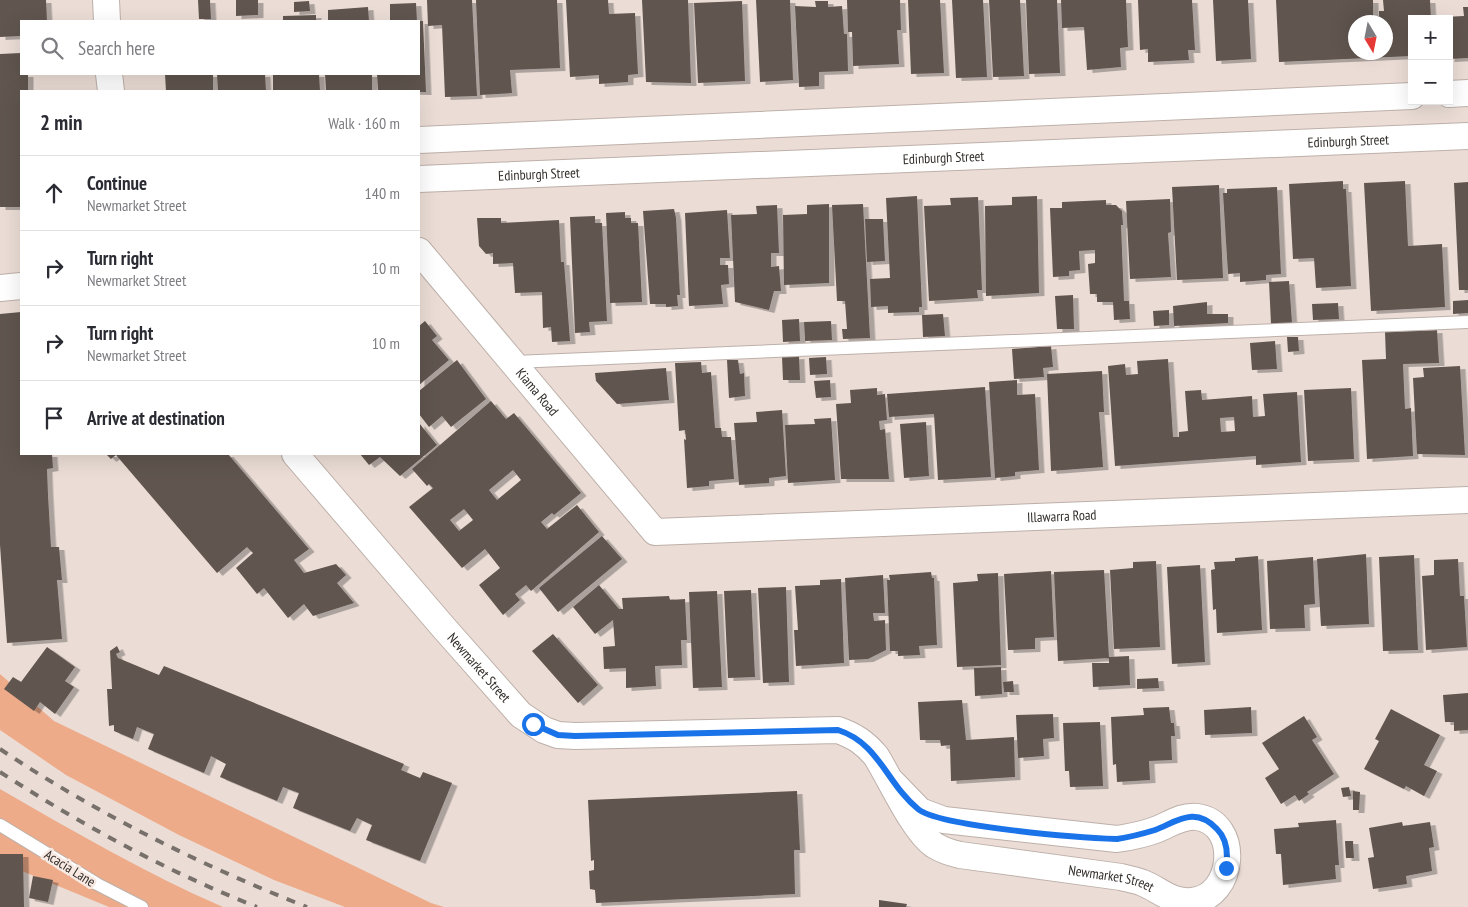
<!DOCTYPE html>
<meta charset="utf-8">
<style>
body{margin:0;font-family:"PT Sans Narrow",sans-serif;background:#f2f2f3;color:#2b2b33}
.controls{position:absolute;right:15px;top:15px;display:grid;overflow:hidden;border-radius:0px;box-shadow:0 5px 20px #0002}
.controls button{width:45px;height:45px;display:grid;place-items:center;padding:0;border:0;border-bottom:1px solid #e1e1e2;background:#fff;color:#2b2b33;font:25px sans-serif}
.compass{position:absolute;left:1348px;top:15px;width:45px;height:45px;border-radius:50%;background:#fff;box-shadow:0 5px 20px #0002;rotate:170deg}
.stop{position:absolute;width:15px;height:15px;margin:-11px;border:4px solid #1a73e8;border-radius:50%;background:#fff}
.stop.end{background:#1a73e8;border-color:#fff;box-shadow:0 1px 5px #0008}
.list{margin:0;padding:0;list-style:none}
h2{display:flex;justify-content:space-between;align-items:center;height:65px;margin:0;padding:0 20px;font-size:21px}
h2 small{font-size:16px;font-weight:400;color:#7c7c81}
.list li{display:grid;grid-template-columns:32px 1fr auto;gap:15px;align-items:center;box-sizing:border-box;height:75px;padding:0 20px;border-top:1px solid #e1e1e2}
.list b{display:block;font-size:19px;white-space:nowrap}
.list p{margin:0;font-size:16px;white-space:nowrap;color:#7c7c81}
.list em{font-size:16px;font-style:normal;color:#7c7c81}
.icon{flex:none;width:28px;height:28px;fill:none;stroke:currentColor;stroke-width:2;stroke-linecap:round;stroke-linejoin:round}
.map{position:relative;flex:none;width:1468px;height:907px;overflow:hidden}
.search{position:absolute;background:#fff;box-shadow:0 5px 20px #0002;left:20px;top:20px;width:400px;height:55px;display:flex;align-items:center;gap:12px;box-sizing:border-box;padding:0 18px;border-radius:0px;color:#7c7c81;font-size:19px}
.panel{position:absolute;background:#fff;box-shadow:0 5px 20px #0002;left:20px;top:90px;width:400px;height:365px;border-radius:0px}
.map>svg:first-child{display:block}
.green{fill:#edab89}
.building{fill:#61554f;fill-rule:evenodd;filter:url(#shadow)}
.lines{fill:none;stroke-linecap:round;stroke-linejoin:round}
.lane-casing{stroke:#bdb0a9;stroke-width:14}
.street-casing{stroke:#bdb0a9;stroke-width:28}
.lane{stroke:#fff;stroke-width:12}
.street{stroke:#fff;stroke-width:26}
.rail{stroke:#78706b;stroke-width:4;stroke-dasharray:9 9;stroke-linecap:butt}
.route{stroke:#1a73e8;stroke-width:6}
.labels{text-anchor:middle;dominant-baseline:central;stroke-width:5;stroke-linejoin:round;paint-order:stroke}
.street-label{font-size:14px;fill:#322d2a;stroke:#f8eae3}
</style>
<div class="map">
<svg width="1468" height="907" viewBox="0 0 1468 907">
<defs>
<filter id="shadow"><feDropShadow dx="5.5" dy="3" stdDeviation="0" flood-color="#0004"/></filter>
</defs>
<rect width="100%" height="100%" fill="#ebddd6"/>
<!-- green -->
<path class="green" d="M0,674l54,47 377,182 13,4h-99l-71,-27 -95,-45 -113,-60 -66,-45z
M0,789c73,42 145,84 223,118h-114l-109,-45z"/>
<!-- building -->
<path class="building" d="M0,0h46l1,21h-26v15l-21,1z
M198,0h12l1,19h-12z
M236,0h22v15l-22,1z
M427,0h45l5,96 -32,1 -3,-72 -14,1z
M476,0h81l3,68 -50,2 2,23 -32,2z
M566,0h42l1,14 26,-1 3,61 -10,1v7l-29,2v-9l-29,2z
M642,0h46l3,83 -45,-1z
M756,0h34l3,80 -33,2z
M847,0h53l1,30h-4l2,34 -46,2 -1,-34h-4z
M908,0h32l4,73 -33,1z
M952,0h31l4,77 -31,1z
M989,0h31l4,76 -31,1z
M1026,0h31l3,73 -31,1z
M1061,0h65l2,47 -8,1 1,19 -34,3 -3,-43 -22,1z
M1138,0h54l3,50h-7l1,10 -41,2v-13l-8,1z
M1213,0h35l3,59 -35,2z
M1276,0h97v17l6,-1v-5h5l-1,-11h47l1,19h-19v37l-133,6zM1356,22h30v30h-30z
M309,1l1,10 -16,1v-10z
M742,1l3,80 -47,2 -4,-80z
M815,1h13v6l14,-1 2,28h3l1,37 -29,1v14l-20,1 -4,-81 21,1z
M416,3l1,18h-27v-17z
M368,7l1,14h-41v-11z
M1463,7h5v51l-19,1v-40l-5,-2 20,-1z
M316,15v6h-33v-5z
M419,21h4l3,71 -48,-1 -1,-17h42z
M21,53v21h7v17h-7v116h-21v-153z
M165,74h48v17h-47z
M217,74h48l1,17h-48z
M273,74h46l1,17h-47z
M325,74h47v17h-46z
M1343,181v8h3l5,97 -35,2 -2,-30 -21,1 -4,-75z
M1405,181l3,65 34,-2 3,63 -74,4 -7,-128z
M1468,182v108h-9l-5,-107z
M1219,185l4,93 -46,2 -5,-93z
M1277,187l4,87 -15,1v5l-26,2v-9l-12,1 -5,-81h4v-4z
M917,196l5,111h-3v5l-31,1v-7l-17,1 -1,-28 20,-1 -4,-80z
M1037,196l2,97 -53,3 -1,-90 27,-1v-8z
M978,197l4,93h-5l1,8 -49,3 -5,-95 27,-1 -1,-7z
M1170,199l1,33 -3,1 3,44 -41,2 -4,-78z
M1106,200v5h10l6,6 1,14h-2l3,76h5l1,18 -16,1 -1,-18h-16v-8h-7l-2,-30 7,-1v-13l-16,1 1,19 -11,1v5l-16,1 -3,-69h12v-6z
M829,204v79l-45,2 -1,-70 24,-1v-9z
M863,204l7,134 -27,1 -1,-10h5l-2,-28h-8l-5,-96z
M777,205l2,48h-8v14l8,-1 2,25h-7l-5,19 -34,-8 -4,-87 26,-1 -1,-8z
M674,209l2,9 4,77h-3l1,11 -12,1v-3h-16l-7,-93z
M727,210l3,48h-10v7h8l1,19 -8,1 2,19 -34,2 -4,-93z
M625,212v6h6v5h7l4,79 -32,1 -4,-90z
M595,216v7h7l5,98 -18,1 1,10 -15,1 -5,-116z
M477,218h24v5l58,-3 2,42h3l6,79 -18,1 -1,-15 -8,1 -1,-36 -27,1 -2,-30 -20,1v-11l-7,1 -7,-8z
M865,219h18l2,42 -18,1z
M1289,281l3,42 -21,1 -2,-42z
M1073,295l1,34h-17l-2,-33z
M1468,300v13l-15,1v-13z
M1207,302v12h21v9l-54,3 -1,-20z
M1338,303l1,16 -26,1 -1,-16z
M1169,310v15l-15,1 -1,-15z
M21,312v142h31l1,14 -6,1 1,26 3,52h8l3,33h-5l5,59 -55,4 -7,-98v-231z
M943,314l2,22 -22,1 -1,-22z
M799,319l1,22 -17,1 -1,-22z
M425,321l12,15 -5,4 17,20 -30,25v-59z
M831,321l1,19 -27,1 -1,-19z
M1437,330l2,33 -36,1 2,45 6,-1 2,48 -46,3 -5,-99 24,-1 -1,-27z
M1287,337h11l1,14 -11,1z
M1275,341l2,28 -25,1 -2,-27z
M1051,346l2,21 -10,1 1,9 -30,2 -2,-30z
M799,356l1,24h-17l-1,-23z
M826,357l1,17 -17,1 -1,-17z
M1168,359l5,78h6v-5l9,-1 -3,-40 16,-1 1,10 50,-4 1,21 12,-1 -2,-22 34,-2 4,70 -45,3v-9l-141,10 -7,-100 17,-2 1,11 12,-1 -1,-13zM1234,417l1,14 -14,1 -1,-14z
M457,360l29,39 -35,28 -9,-11 -13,11 -10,-13v-23z
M727,360h11l2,14 4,-1 1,23 -16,2z
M701,362l1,11 9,-1 4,56h6l1,9h9l3,42 -25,2v5l-22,2 -3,-49 2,1 -1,-10 -6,1 -4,-68z
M1460,366l5,89 -48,-1 -4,-76 11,-1 -1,-9z
M666,368l3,32 -52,4 -21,-23 -1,-8z
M1102,371l2,41h-5l4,55 -52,4 -4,-97z
M830,380l1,17 -15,1 -2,-17z
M1017,380v15l18,-1 4,76 -24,2v4l-20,2 -6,-96z
M985,387l6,90 -53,3 -4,-66 -45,3 -2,-23z
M877,388v7l8,-1 2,26 -8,1 1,9 5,-1 4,50h-48l-5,-75 15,-1 -1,-13z
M1351,388l3,71 -46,2 -4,-71z
M491,401l15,18 8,-6 67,80 -27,22 -2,-2 -11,9 6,7 30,-24 22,27 -68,59 -5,-6 -11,9 5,6 -17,15 -24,-30 21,-17 -15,-19 -23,19 -53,-61 24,-19 -4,-4 -2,2 -15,-17zM513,470l8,10 -24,20 -8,-10zM464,509l9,11 -14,11 -9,-11z
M782,410l4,66 -17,2v5l-30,2 -5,-62 23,-1 -1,-10z
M831,418l4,62 -47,3 -3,-58 30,-1 -1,-5z
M926,422l3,54 -25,2 -4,-54z
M419,423l18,22 -37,31 -20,-19 -11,8 -9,-11h59z
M106,454h122l81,95 -15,11 10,13 32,-9 10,11 -9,8 17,20 -41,13 -9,-12 -16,14 -24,-30 -7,6 -21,-26 17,-15 -6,-6 -30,26 -101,-118 -5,4z
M602,536l20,23 -64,53 -19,-24z
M1366,554l3,70 -48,2 -4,-67z
M1414,555l4,95 -35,1 -4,-94z
M1258,556l4,74 -45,3 -1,-24 -3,1 -2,-40 4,-1 -1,-7 21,-1v-3z
M1313,557l2,47 -11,1 1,23 -35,1 -3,-68z
M1458,559l2,37h4l3,51 -41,3 -4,-74 12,-1v-15z
M1156,561l4,86 -46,2 -4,-79 23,-2v-6z
M1200,565l5,97 -33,2 -5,-97z
M1104,570l5,88 -51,3 -4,-89z
M1051,571l3,66 -19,1v11l-27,1 -4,-76z
M931,572l1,6h2l3,67 -18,1 1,9 -22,1v-5h-8l-3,-71h3l-1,-5z
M998,573l3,92 -44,2 -4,-84 25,-2 -1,-7z
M883,575l2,38h-12l1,8 11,-1 1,30 -18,9 -19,1 -4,-82z
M841,579l3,84 -48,3 -2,-36h4l-3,-44 25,-1v-5z
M599,585l20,24h4l-1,-11 47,-2 1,4 15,-1 2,41h-6l1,25 -27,1 1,20 -30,2v-20l-22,1 -1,-22 12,-1 -2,-26 -18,14 -22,-27z
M786,587l3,95 -26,1 -5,-95z
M751,590l4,87 -27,1 -4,-87z
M717,591l5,96 -29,1 -4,-96z
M553,634l45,51 -20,18 -46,-52z
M117,646l3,6 -4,2 2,4 41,17 5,-9 240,98 -3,6 19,8 3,-6 29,11 -32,78 -54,-21 6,-15 -15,-7 -7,13 -57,-23 6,-15 -16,-6 -6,14 -57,-24 6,-13 -15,-8 -7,17 -56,-24 6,-15 -17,-7 -4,12 -19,-8v-6l-5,1 -2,-37h5l-2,-38z
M47,647l28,20 -10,14 9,6 -19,27 -15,-12 -6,9 -30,-22 9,-12 8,5z
M1129,656l1,29 -37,2 -1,-24h17v-6z
M1001,667l1,27 -27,2 -1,-28z
M1158,678l1,10 -22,1v-10z
M1013,681l1,11h-10l-1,-10z
M1468,693v37l-14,1v-9h-9l-2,-27z
M962,700l4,40 48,-3 1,40 -64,4 -1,-36 -9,1 -1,-6h-20l-2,-38z
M1169,707l2,16h3l1,13h-4l1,24 -23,1 1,19 -33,2 -1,-18 -3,1 -2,-48 33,-2 -1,-7z
M1251,707l1,26 -47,2 -1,-25z
M1391,709l49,26 -16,30 13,6 -13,25 -18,-10 -2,3 -40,-20 15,-28 -4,-2z
M1053,714l1,24 -11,1 1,17 -26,2 -2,-43z
M1304,716l13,21 -5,3 22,34 -27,18 2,2 -10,7 -4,-6 -14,9 -16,-26 14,-9 -17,-26z
M1100,722l3,64 -33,1 -1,-16h-4l-2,-48z
M1349,787l2,9 -8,1 -2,-9z
M797,791l3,59h-6l1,44 -199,9 -1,-13 -5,-1 -1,-18 5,-1v-10l-3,1 -3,-61z
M1353,791l7,1 -1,18h-6z
M1336,820l3,45h-4l1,14 -53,6 -2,-31h-5l-2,-25 25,-2 -1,-4z
M1402,822l1,4 27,-4 4,25 -5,1 3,23 -26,5 1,8 -34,5 -5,-31 6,-1 -5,-29z
M1345,841h8l1,17h-8z
M0,854h23l1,53h-24z
M33,876l20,4 -5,22 -19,-4z
M879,900l28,4 -1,3h-27z"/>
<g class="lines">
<!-- lane casing -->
<g class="lane-casing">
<path id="lane" d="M514,362l954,-40
M0,825l97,59 45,23"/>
</g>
<!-- street casing -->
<g class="street-casing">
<g id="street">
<path d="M106,0l1,21"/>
<path d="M109,74l2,17"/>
<path d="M1449,94l19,-1"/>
<path d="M419,140l993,-44"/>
<path id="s1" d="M419,179l1049,-43"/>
<path id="s2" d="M419,251l236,281 813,-32"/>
<path d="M0,288l21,-2"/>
<path id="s3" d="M295,454l149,174 77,87 23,15 14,5 17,1 263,-6c17,6 27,13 38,26 15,24 37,74 58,89 8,5 17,8 26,10l161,22c7,2 15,3 22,6 17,7 29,20 49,18 43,-4 49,-78 5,-84 -14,-2 -27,7 -39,12 -13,5 -27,8 -41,10l-173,-19 -24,-9 -29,-30"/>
</g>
</g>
<!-- lane -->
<use href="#lane" class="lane"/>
<!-- street -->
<use href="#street" class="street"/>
<!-- rail -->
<path class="rail" d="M0,749c96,64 200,116 307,158
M0,772c82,53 166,99 257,135"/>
</g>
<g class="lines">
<!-- route -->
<path class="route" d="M533,724l25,11 17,1 263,-6c41,13 49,54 80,79 22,18 165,29 199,30 13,-2 25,-5 38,-9 23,-9 40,-24 62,-1 10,10 11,26 9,39"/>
</g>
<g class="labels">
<!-- street labels -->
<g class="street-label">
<text stroke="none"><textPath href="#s1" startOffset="930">Edinburgh Street</textPath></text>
<text stroke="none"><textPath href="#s1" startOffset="525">Edinburgh Street</textPath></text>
<text stroke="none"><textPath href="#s1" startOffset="120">Edinburgh Street</textPath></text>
<text stroke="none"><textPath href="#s2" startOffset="184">Kiama Road</textPath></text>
<text stroke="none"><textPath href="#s2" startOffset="774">Illawarra Road</textPath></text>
<text stroke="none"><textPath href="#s3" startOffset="282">Newmarket Street</textPath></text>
<text transform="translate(70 868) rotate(32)">Acacia Lane</text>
<text stroke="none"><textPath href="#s3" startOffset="1002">Newmarket Street</textPath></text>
</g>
</g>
</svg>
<div class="controls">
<button>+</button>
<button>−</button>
</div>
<svg class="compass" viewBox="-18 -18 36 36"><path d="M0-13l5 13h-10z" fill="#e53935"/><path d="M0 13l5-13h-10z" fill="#7c7c81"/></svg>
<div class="stop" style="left:533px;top:724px"></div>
<div class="stop end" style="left:1226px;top:868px"></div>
<div class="search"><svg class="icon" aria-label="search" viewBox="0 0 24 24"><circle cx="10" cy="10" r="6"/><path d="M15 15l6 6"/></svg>Search here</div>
<section class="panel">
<h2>2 min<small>Walk · 160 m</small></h2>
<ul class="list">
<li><svg class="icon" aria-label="ahead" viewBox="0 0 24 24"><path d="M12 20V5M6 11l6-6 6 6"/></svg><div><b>Continue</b><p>Newmarket Street</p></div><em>140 m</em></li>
<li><svg class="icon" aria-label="right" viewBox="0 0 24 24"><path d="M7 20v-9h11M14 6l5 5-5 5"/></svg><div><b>Turn right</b><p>Newmarket Street</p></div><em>10 m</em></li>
<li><svg class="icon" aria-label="right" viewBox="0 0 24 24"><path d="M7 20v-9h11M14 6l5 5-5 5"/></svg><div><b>Turn right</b><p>Newmarket Street</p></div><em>10 m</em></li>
<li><svg class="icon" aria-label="arrive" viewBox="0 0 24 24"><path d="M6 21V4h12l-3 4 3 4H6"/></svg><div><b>Arrive at destination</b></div></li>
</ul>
</section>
</div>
